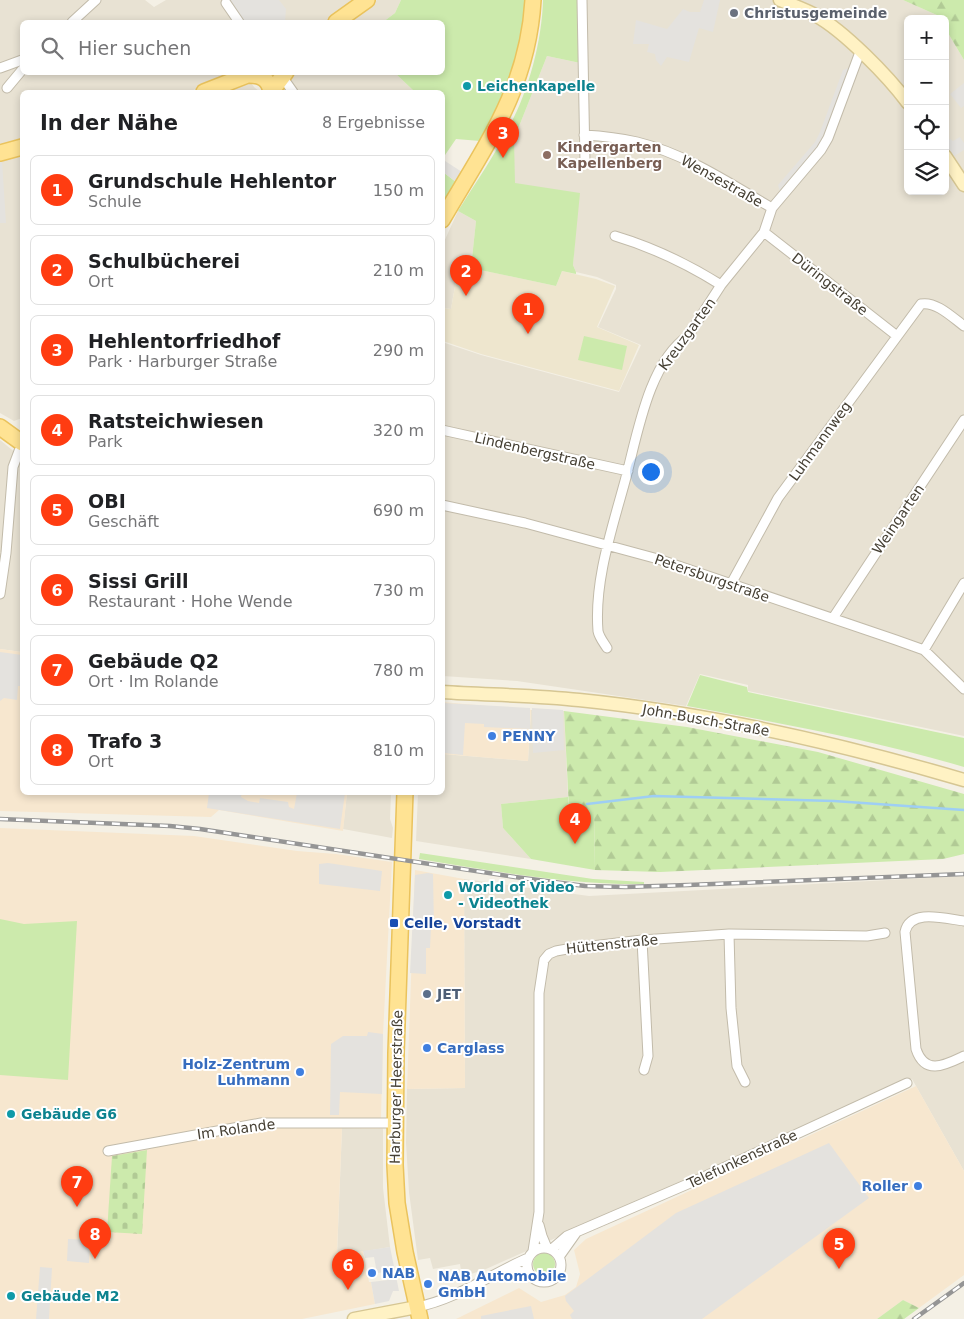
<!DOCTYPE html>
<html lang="de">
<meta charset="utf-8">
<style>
body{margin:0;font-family:"DejaVu Sans",sans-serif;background:#f6f6f6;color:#202124}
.controls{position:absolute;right:15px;top:15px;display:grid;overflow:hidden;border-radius:8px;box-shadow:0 2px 8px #0003}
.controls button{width:45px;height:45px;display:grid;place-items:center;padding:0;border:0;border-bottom:1px solid #e0e0e0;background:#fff;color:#202124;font:25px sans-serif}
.you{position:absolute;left:650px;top:471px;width:18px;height:18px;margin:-12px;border:4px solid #fff;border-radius:50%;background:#1a73e8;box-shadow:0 0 0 8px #1a73e833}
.badge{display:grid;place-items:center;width:32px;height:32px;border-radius:50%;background:#ff3c11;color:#fff;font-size:16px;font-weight:700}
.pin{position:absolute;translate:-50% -41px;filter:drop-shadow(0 1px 2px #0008)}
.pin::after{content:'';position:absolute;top:26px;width:18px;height:15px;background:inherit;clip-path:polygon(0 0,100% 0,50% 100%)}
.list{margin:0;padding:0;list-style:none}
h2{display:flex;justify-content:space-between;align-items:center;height:65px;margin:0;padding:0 20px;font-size:21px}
h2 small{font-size:16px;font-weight:400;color:#757577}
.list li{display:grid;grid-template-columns:32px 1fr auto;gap:15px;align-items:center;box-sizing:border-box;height:70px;margin:0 10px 10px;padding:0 10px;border:1px solid #e0e0e0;border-radius:8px}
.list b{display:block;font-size:19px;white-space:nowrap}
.list p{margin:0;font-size:16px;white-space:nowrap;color:#757577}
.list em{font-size:16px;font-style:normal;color:#757577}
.icon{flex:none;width:28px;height:28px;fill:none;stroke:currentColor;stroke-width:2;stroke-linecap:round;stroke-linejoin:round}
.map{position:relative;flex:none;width:964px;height:1319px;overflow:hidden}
.search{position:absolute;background:#fff;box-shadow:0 2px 8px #0003;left:20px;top:20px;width:425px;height:55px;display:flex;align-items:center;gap:12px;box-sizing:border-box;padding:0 18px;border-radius:8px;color:#757577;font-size:19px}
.panel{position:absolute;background:#fff;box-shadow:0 2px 8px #0003;left:20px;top:90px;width:425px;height:705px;border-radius:8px}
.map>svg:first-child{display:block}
.residential{fill:#e8e2d3}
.commercial{fill:#f7e7cf}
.education{fill:#eee6ce}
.green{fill:#cceaac}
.forest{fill:url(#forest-firs)}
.cemetery{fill:url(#cemetery-stones)}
.parking{fill:#e4e2de}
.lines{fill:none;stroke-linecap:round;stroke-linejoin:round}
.stream{stroke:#9ecef4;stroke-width:2.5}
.street-casing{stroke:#c2bbaa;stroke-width:11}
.secondary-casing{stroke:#d6c693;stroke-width:15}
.primary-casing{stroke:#eac35d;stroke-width:18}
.street{stroke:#fff;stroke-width:9}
.secondary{stroke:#fff2c4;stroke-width:12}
.primary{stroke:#ffe393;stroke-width:15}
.rail-casing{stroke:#959595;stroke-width:4.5}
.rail{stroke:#fff;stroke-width:2.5;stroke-dasharray:8;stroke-linecap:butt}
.worship-dot{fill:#6b7280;stroke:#fff;stroke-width:2}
.culture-dot{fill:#0f9aa8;stroke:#fff;stroke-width:2}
.education-dot{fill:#8d6e63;stroke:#fff;stroke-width:2}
.shop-dot{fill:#3f7fe0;stroke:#fff;stroke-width:2}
.transit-dot{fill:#1a4fb4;stroke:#fff;stroke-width:2}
.service-dot{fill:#5c6f8a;stroke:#fff;stroke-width:2}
.labels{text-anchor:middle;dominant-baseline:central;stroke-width:4;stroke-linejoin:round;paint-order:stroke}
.worship-label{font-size:14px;font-weight:bold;fill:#5b616d;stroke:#fff;text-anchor:start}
.culture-label{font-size:14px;font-weight:bold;fill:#0d838f;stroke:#fff;text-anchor:start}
.education-label{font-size:14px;font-weight:bold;fill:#785e54;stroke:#fff;text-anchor:start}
.street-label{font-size:14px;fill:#464034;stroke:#fff}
.shop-label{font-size:14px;font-weight:bold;fill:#366cbe;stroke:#fff;text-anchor:start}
.transit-label{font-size:14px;font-weight:bold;fill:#164399;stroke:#fff;text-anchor:start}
.service-label{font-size:14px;font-weight:bold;fill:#4e5e75;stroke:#fff;text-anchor:start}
</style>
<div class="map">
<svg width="964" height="1319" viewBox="0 0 964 1319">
<defs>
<pattern id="forest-firs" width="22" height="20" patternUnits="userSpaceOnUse" patternTransform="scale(1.25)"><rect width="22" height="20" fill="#cceaac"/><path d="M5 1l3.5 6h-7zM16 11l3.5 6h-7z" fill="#b1ca95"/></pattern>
<pattern id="cemetery-stones" width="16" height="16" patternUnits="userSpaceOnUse" patternTransform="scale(1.25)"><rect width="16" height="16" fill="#cceaac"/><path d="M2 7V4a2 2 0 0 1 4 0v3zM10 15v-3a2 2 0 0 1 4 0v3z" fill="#b1ca95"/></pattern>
</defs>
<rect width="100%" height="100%" fill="#f4f0e5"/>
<!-- residential -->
<path class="residential" d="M0,0h145l9,7 12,-7h192l-31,22h-305v50l217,1 -51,19h-166v51l-22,6z
M377,0h24l-6,13 -12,9h-37z
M585,0h318l36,16 1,3h-32v172h37v-163l19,32v676l-216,-45v-6l-48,-11 -14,32 -169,-25 -74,-5 -1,-334 39,13 138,37 22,-47 -43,-18 18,-38v-4l-19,-8 -21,-5 -3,-7 2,-28 -61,-54v-44l33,-83 38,8z
M293,72l102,1 20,19h-137z
M250,81l4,6 6,5h-40z
M22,155v263l-8,3 -14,-8v-251z
M458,211l18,10 -5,47 -4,-1 -10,8 -6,34 -8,-1v-64z
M0,440l22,18v194l-22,-3z
M531,710l33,1 4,86 -67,7 2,24 28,31 -115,-18 2,-48 24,-1 1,-38 85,7z
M347,793h44l-1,26 3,9 -1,10 -49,-9z
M964,876v295l-52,-92 -426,190 -24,8 -2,-13 -27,5 -3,-11 -12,2 -9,-68 -3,-49 1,-54 58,-1 -1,-209 125,17z
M342,1128l41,1v59l7,59 -53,9z"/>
<!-- commercial -->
<path class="commercial" d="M0,649l22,3v140l325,1 -4,38 -124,-21 -8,7 -211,-6z
M442,702l89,8 -3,51 -85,-7z
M0,828l194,8 103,15 39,3 56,8 -9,172 -2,84 2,11 -41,-1 -5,125 1,3 25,-5 6,31h2l4,22 -73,15h-302z
M415,870l49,9 1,209 -58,1z
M916,1086l48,85v104l-45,33 -16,-8 -26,19h-421l63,-31 22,14 24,-7 11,-8 4,-13 -6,-24 12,-11z"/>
<!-- education -->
<path class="education" d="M467,267l89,19 6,-15 34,8 19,7 -18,41 42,18 -20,46 -138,-37 -38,-13v-33l8,1 6,-34z"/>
<!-- green -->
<path class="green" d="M401,0h126c-6,52 -20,95 -47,141l-24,-2 -13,19 -1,-66h-27l-20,-19 47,-1v-50h-59l12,-9z
M543,0h42v64l-38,-8 -33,83 1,44 65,10 -7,72 3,7v2l-14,-3 -6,15 -85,-18 5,-47 -18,-10c18,-29 37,-56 52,-86 19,-35 32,-85 33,-125z
M443,172l13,10 -13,21z
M584,336l43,10 -5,24 -44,-10z
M700,675l47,12 1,5 216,46v29c-90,-27 -184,-44 -277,-61z
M568,797l1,12 25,-1 1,62 -64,-11 -28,-31 -2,-24z
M420,853l173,26 51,3v2c-76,1 -150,-13 -225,-25z
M0,919l24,5 53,-3 -9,159 -68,-5z
M533 1264a11 11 0 1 1 22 0a11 11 0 1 1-22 0Z"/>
<!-- forest -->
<path class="forest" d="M903,0h61v60l-19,-32v-9h-5l-1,-3z
M564,711l123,16 131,25 146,42v60l-21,5 -283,13 -65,-2 -1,-61h-25z
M903,1300l16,8 -15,11h-27z"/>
<!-- cemetery -->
<path class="cemetery" d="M147,1150l-5,84 -35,-2 5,-76z"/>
<!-- parking -->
<path class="parking" d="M230,0h49l7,9 -1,13h-41l-15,-21z
M704,0h16l-7,32 -14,-4 -10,34 -22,-5 -6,9 -5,-6 -1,-6 -8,-2 2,-8h-16l3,-24 31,9 16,-20 7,3h10z
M849,68l-21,62 -11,20 -37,42 -2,-7 37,-43 5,-10 23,-62z
M964,83v23l-3,2 -11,-14z
M960,137l4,6v7l-13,8 -6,-9v-7l5,-3 3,2z
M442,159l20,13 -6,10 -13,-10z
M0,161h2l4,62h-6z
M0,652l22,3v31h-4l-1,14 -13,-2 -4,3z
M443,703l87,5v21l-46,-2v-3l-19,-1 -2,32 -20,-2z
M532,708l31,2 1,40 -31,3z
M209,793h33l-1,4 7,4 11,2 1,-5 28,4 1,5 5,2 3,-16h48l-5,36 -133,-21z
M328,863l54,8 -2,20 -61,-7v-20z
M428,873l5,1 1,54h-3l-1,20h-4v26l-16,-1 5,-98z
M368,1032l15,2 -1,60 -42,-2 -1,23h-9l1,-71 12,-8h24z
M829,1143l40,55 -167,121h-130l-2,-4 4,-4 -8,-10 -1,-5 111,-83z
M68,1239l22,1 -1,23 -22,-2z
M390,1247l9,44h-6l-4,10 -14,3 -4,-22 17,-2 -1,-8 -10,1 -3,-16 -9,1 -2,-7z
M40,1267l12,1 -3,51h-13z
M531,1306l3,13h-53v-3z"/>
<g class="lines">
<!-- stream -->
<path class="stream" d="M587,804l67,-8 180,5 130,9"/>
<!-- street casing -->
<g class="street-casing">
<path id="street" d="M582,0l3,162
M226,3l13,19
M72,22l24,-22
M0,68l22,-8
M281,75l12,17
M7,88l15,-18
M584,135c18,1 36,3 53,7 49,12 92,41 135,66
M764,232l133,104
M615,236c40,12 71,27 106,49
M442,430l186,41
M442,505l83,18 133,36 238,81 28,10 40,39
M731,584l47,-86 143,-194c15,-3 31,13 43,22
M0,594l6,-41 7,-86 6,-16 3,-4
M833,618l131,-198
M607,648c-3,-5 -8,-11 -9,-17 -4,-50 14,-102 27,-150 12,-44 23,-118 63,-145l33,-51 43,-53 8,-24 49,-58 7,-12 32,-86
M924,650l40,-67
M964,921c-18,-2 -54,-13 -59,11l11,117c9,27 29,16 48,7
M729,934l2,74 6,58 8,16
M642,940l6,116 -4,14
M108,1151l153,-28h133
M539,1225l3,11 5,12
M527 1265a17 17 0 1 1 34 0a17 17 0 1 1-34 0Z
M552,1249l15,-13 130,-56 210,-97
M533,1251l6,-39v-219l5,-33 5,-6 7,-3 11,-2 75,-9 87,-6 138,2 18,-3
M559,1257l17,-24
M503,1273l14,-2 12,2
M417,1307c40,-8 74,-33 111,-49"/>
</g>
<!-- secondary casing -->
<g class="secondary-casing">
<path id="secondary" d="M780,0c12,5 24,9 35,15 29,16 73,61 93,88
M945,156l19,29
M442,692c46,3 92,3 137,8 130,13 259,43 385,80
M354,1319l63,-12"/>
</g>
<!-- primary casing -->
<g class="primary-casing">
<path id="primary" d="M336,22l31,-22
M249,75c12,0 20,4 22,17
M204,92l51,-20
M271,92l15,-20
M0,153l22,-6
M442,220c43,-74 86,-131 91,-220
M0,427l22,16
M405,792l-9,261 -1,112 2,38 8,49 15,67"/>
</g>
<!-- street -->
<use href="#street" class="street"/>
<!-- secondary -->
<use href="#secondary" class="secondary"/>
<!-- primary -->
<use href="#primary" class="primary"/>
<!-- rail casing -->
<g class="rail-casing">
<path id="rail" d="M0,819l170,7 30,3 315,48 70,9 40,1 63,-2 276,-11
M914,1319l50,-36"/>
</g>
<!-- rail -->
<use href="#rail" class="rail"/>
</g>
<!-- markers -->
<circle class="worship-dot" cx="734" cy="13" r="5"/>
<g class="culture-dot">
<circle cx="467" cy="86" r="5"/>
<circle cx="448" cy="895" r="5"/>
<circle cx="11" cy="1114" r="5"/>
<circle cx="11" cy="1296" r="5"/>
</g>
<circle class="education-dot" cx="547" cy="155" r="5"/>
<g class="shop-dot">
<circle cx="492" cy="736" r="5"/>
<circle cx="427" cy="1048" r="5"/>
<circle cx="300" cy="1072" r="5"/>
<circle cx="918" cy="1186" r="5"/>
<circle cx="372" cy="1273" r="5"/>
<circle cx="428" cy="1284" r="5"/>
</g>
<rect class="transit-dot" x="389" y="918" width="10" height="10" rx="2.5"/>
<circle class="service-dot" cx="427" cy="994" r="5"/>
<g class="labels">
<!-- worship labels -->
<g class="worship-label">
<text x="744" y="13">Christusgemeinde</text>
</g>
<!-- culture labels -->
<g class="culture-label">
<text x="477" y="86">Leichenkapelle</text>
<text x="458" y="887">World of Video<tspan x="458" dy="16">- Videothek</tspan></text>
<text x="21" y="1114">Gebäude G6</text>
<text x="21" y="1296">Gebäude M2</text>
</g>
<!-- education labels -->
<g class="education-label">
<text x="557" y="147">Kindergarten<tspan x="557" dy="16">Kapellenberg</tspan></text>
</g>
<!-- street labels -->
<g class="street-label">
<text transform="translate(722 181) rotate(29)">Wensestraße</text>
<text transform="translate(830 284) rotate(38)">Düringstraße</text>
<text transform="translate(687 334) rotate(-54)">Kreuzgarten</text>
<text transform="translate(820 441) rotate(-54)">Luhmannweg</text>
<text transform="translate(535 451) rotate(13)">Lindenbergstraße</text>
<text transform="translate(898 519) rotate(-56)">Weingarten</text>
<text transform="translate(712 578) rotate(19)">Petersburgstraße</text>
<text transform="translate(706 720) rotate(10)">John-Busch-Straße</text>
<text transform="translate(612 944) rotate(-6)">Hüttenstraße</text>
<text transform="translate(396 1087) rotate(-89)">Harburger Heerstraße</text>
<text transform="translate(236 1129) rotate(-8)">Im Rolande</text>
<text transform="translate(742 1159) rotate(-25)">Telefunkenstraße</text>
</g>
<!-- shop labels -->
<g class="shop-label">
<text x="502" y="736">PENNY</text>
<text x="437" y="1048">Carglass</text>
<text x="290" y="1064" text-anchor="end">Holz-Zentrum<tspan x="290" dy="16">Luhmann</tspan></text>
<text x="908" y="1186" text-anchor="end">Roller</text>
<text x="382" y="1273">NAB</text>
<text x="438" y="1276">NAB Automobile<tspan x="438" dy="16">GmbH</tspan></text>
</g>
<!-- transit labels -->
<g class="transit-label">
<text x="404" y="923">Celle, Vorstadt</text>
</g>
<!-- service labels -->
<g class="service-label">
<text x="437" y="994">JET</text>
</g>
</g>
</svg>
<div class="controls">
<button>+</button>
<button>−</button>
<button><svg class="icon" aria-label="locate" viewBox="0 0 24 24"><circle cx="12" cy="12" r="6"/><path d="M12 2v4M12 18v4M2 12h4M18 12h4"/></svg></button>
<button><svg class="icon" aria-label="layers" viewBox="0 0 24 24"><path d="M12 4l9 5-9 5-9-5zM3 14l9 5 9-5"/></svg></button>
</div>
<div class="you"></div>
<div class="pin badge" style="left:528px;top:334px">1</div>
<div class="pin badge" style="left:466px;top:296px">2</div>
<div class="pin badge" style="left:503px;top:158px">3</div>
<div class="pin badge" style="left:575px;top:844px">4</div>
<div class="pin badge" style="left:839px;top:1269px">5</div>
<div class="pin badge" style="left:348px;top:1290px">6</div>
<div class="pin badge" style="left:77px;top:1207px">7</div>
<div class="pin badge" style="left:95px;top:1259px">8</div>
<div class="search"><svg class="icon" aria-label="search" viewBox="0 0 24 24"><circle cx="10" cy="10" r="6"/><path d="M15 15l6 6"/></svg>Hier suchen</div>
<section class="panel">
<h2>In der Nähe<small>8 Ergebnisse</small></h2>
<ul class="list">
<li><span class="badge">1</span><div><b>Grundschule Hehlentor</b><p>Schule</p></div><em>150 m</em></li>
<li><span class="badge">2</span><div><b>Schulbücherei</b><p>Ort</p></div><em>210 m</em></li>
<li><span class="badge">3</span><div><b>Hehlentorfriedhof</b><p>Park · Harburger Straße</p></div><em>290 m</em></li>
<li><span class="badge">4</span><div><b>Ratsteichwiesen</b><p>Park</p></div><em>320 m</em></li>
<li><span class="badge">5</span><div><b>OBI</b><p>Geschäft</p></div><em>690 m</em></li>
<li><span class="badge">6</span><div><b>Sissi Grill</b><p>Restaurant · Hohe Wende</p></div><em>730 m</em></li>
<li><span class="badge">7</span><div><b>Gebäude Q2</b><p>Ort · Im Rolande</p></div><em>780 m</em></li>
<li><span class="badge">8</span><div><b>Trafo 3</b><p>Ort</p></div><em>810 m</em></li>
</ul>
</section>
</div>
